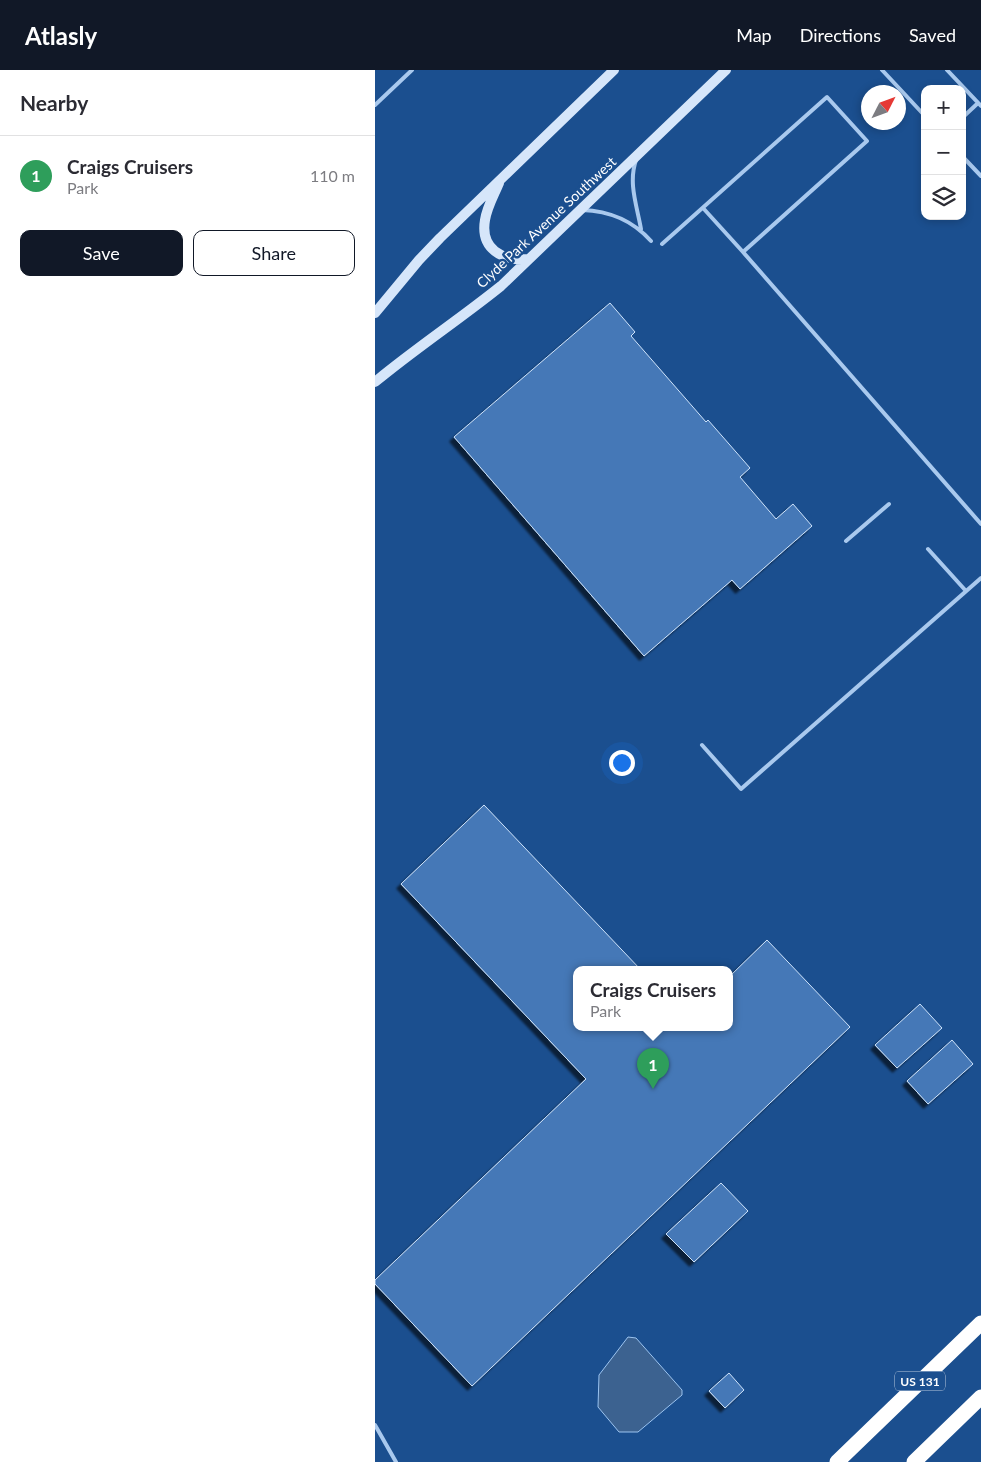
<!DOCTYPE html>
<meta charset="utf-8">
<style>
body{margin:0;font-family:Lato,sans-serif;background:#f7f7f7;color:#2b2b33}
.controls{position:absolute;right:15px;top:15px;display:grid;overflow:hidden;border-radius:10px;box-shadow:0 2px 8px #0003}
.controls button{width:45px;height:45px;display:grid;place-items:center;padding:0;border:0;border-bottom:1px solid #e1e1e2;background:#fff;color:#2b2b33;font:25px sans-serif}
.compass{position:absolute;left:486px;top:15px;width:45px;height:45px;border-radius:50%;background:#fff;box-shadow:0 2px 8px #0003;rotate:48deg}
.you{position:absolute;left:246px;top:692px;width:18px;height:18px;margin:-12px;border:4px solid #fff;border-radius:50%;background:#1a73e8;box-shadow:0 0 0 8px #1a73e833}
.badge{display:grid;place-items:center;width:32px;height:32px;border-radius:50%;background:#111827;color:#fff;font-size:16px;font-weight:700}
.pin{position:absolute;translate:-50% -41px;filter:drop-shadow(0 1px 2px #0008)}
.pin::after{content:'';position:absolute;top:26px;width:18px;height:15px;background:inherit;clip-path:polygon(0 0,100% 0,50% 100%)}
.popup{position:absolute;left:198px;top:896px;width:160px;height:65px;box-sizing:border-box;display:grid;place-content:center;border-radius:10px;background:#fff;filter:drop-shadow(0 1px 4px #0005);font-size:16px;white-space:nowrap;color:#7c7c81}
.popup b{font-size:19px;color:#2b2b33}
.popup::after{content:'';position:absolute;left:50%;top:100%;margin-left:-10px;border:10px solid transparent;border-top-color:#fff}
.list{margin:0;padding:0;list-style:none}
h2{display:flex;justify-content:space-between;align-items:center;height:65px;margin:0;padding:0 20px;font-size:21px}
h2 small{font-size:16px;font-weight:400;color:#7c7c81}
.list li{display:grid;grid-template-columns:32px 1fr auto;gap:15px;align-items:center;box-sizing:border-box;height:80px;padding:0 20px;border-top:1px solid #e1e1e2}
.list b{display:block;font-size:19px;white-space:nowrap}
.list p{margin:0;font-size:16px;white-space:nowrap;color:#7c7c81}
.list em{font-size:16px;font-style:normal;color:#7c7c81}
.actions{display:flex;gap:10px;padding:15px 20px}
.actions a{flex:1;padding:11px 0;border:1px solid #111827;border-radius:10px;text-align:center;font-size:18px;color:#111827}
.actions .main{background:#111827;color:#fff}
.icon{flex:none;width:28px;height:28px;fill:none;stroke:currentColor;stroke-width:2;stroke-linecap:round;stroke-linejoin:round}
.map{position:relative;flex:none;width:606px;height:1392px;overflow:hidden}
header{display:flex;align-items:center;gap:30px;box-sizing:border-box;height:70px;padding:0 25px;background:#111827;color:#fff}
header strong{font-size:24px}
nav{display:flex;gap:28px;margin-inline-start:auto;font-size:18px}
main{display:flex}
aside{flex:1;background:#fff}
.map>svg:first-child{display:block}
.water{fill:#3c6290;stroke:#9cc4f0}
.building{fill:#4478b7;stroke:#cfe3fa;filter:url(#shadow)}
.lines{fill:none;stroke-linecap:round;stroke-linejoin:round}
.lane{stroke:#a9c9ee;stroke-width:4}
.secondary{stroke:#d6e6fa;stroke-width:10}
.highway{stroke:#fff;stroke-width:15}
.labels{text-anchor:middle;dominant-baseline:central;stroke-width:5;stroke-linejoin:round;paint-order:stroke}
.shield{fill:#1b4f8f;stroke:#bbcadd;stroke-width:1}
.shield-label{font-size:12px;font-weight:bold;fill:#fff}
.street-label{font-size:14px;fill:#fff;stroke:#1b4f8f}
</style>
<header>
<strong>Atlasly</strong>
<nav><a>Map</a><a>Directions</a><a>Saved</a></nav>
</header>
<main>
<aside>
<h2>Nearby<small></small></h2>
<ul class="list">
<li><span class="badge" style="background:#2e9e5b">1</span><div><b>Craigs Cruisers</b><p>Park</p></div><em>110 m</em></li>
</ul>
<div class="actions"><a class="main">Save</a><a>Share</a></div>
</aside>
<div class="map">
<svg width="606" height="1392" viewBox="0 0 606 1392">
<defs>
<filter id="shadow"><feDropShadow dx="-4.5" dy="4.5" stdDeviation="1" flood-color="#0009"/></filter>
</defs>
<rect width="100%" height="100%" fill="#1b4f8f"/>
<!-- water -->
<path class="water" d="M253,1267l8,1 46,52v5l-44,37h-19l-21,-25 1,-32z"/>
<!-- building -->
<path class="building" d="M235,233l25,29 -4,4 75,86 2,-2 42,48 -10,9 36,42 17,-15 19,22 -72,63 -8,-9 -88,76 -190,-219z
M109,735l157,165h-64v58h152v-51l38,-37 83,87 -378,359 -97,-102v-4l211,-201 -185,-195z
M545,934l22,24 -45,40 -22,-23z
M577,970l21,24 -45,40 -21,-23z
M346,1113l27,28 -54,51 -28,-28z
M354,1303l15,17 -19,18 -16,-17z"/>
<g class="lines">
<!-- lane -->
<path class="lane" d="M507,0l43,46
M572,0l34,36
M0,35l37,-35
M587,48l16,-15
M587,86l19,20
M261,90c-8,23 1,46 5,69
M207,140c28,1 50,10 69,31
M287,174l165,-147 40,44 -124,111 -40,-44
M368,182l238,272
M471,471l43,-37
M553,479l38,42
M327,675l39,44 240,-211
M0,1355l21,37"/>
<!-- secondary -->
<path class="secondary" d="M124,113c-5,12 -12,24 -14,37 -5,29 17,41 43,39
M0,243l44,-53 21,-22 174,-168
M0,312c41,-34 85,-63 126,-96l225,-216"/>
<!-- highway -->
<path class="highway" d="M462,1392l144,-139
M539,1392l67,-65"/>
</g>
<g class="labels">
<!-- shield labels -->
<rect class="shield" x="520" y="1301.5" width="50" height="19" rx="4"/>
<g class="shield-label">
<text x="545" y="1311">US 131</text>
</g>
<!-- street labels -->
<g class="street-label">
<text transform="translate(171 152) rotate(-43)">Clyde Park Avenue Southwest</text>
</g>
</g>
</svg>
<div class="controls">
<button>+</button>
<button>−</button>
<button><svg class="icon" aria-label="layers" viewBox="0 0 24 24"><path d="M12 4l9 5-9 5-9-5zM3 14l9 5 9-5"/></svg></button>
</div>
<svg class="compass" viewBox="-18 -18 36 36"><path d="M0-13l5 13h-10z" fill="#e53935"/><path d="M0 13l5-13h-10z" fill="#7c7c81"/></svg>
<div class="you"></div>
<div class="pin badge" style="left:278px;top:1019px;background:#2e9e5b">1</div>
<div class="popup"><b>Craigs Cruisers</b>Park</div>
</div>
</main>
